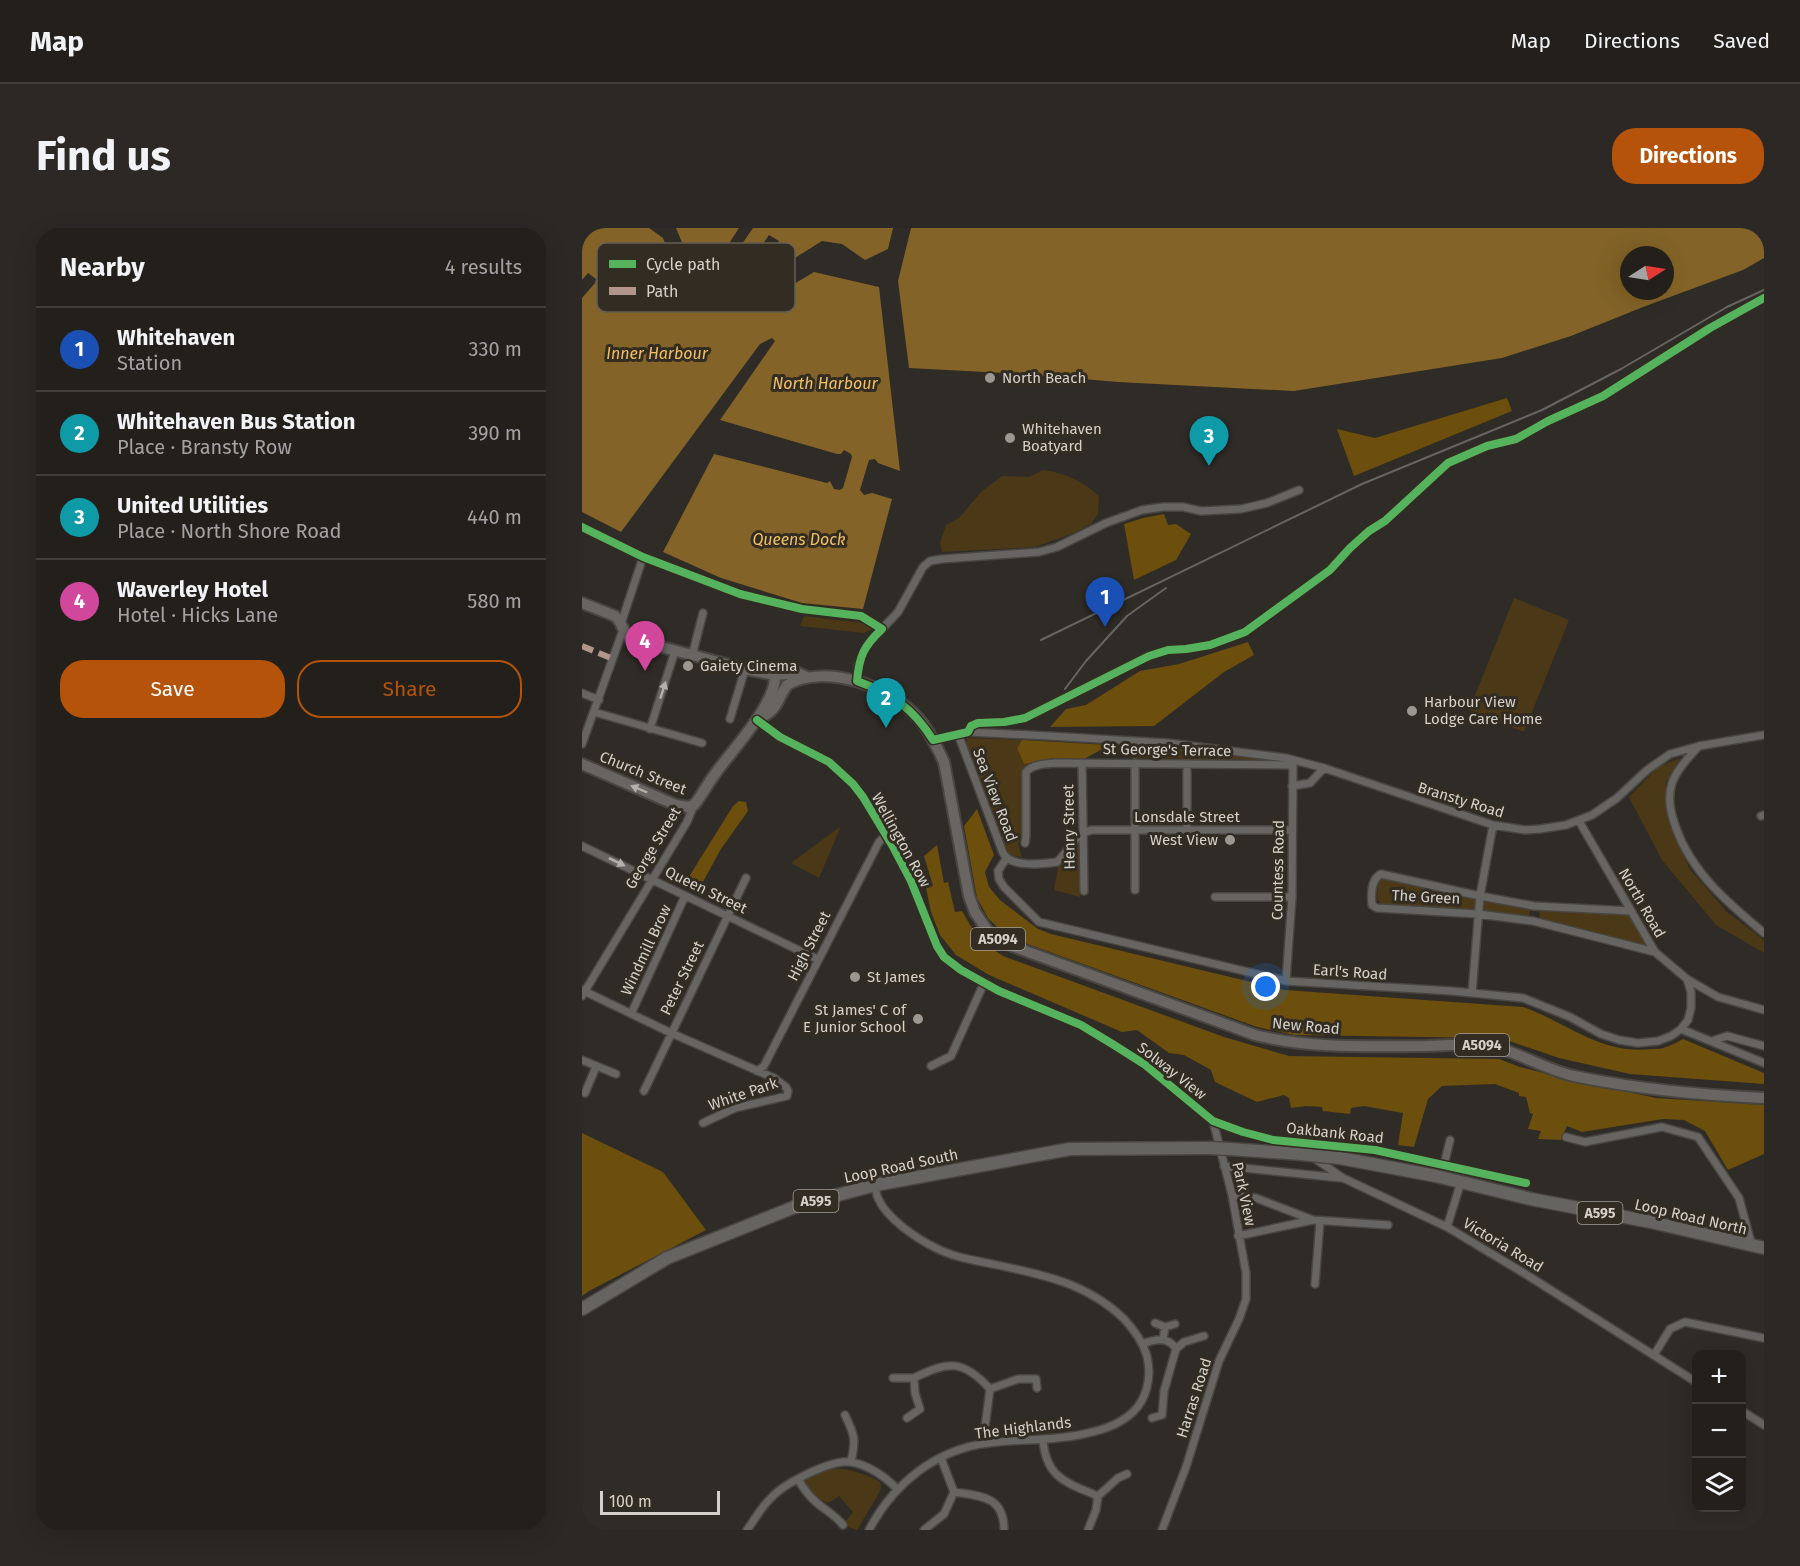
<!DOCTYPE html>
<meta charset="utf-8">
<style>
body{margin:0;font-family:"Fira Sans",sans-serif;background:#2b2825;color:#f1f3f6}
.controls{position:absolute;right:18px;bottom:18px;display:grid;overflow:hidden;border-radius:12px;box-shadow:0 6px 24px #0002}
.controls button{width:54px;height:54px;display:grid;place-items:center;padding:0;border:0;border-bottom:2px solid #403e3b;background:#23201c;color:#f1f3f6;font:30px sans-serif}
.compass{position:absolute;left:1038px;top:18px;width:54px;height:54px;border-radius:50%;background:#23201c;box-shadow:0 6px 24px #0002;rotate:78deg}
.scale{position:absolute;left:18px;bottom:15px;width:120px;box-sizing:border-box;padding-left:6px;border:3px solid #d5d1ca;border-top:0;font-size:16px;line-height:21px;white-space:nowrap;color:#d5d1ca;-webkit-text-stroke:4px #332c22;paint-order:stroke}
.you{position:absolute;left:684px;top:759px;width:21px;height:21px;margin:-15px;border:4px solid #fff;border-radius:50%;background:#1a73e8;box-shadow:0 0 0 9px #1a73e833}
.badge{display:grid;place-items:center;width:39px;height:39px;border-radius:50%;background:#b45309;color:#fff;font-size:20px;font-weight:700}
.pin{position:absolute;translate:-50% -50px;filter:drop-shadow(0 2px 3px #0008)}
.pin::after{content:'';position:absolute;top:32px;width:21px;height:18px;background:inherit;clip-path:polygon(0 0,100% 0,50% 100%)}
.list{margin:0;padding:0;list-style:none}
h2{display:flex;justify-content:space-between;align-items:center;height:78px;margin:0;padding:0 24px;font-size:26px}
h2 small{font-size:20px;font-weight:400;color:#a3a3a3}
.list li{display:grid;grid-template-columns:39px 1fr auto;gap:18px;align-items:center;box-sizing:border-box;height:84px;padding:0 24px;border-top:2px solid #403e3b}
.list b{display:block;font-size:22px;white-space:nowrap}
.list p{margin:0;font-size:20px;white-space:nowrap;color:#a3a3a3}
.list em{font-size:20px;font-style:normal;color:#a3a3a3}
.actions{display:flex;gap:12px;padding:18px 24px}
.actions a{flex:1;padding:14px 0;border:2px solid #b45309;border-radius:24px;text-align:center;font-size:21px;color:#b45309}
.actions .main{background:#b45309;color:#fff}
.icon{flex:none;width:33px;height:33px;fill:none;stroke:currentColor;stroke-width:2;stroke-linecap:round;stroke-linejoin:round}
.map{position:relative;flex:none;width:1182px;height:1302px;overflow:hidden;border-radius:24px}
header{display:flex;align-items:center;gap:36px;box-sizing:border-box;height:84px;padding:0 30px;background:#23201c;border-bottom:2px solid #403e3b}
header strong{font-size:28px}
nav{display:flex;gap:33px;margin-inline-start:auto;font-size:21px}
.intro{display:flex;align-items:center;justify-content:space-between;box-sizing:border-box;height:144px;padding:0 36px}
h1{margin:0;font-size:42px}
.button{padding:15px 27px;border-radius:24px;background:#b45309;color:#fff;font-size:21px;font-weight:700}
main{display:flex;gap:36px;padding:0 36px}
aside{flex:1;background:#23201c;border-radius:24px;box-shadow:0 6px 24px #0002}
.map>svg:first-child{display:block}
.green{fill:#4b3816}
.forest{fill:#6c4e0d}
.water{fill:#836327;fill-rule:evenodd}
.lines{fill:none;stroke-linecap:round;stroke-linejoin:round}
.minor-casing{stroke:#494641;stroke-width:10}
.primary-casing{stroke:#494641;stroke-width:14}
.trunk-casing{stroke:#494641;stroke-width:15}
.minor{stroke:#666562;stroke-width:7}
.primary{stroke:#686562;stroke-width:10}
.trunk{stroke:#666460;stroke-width:12}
.rail{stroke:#666562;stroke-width:2}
.trunk-bridge-casing{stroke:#494641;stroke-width:15;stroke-linecap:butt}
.trunk-bridge{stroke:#666460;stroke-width:12}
.quiet{stroke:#b2968c;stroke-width:6;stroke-dasharray:12 6;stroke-linecap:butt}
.cycleway-casing{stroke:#332c22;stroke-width:11}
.cycleway{stroke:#56b35d;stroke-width:8}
.oneway{fill:#b4b1ab}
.poi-dot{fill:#9b9791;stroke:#332c22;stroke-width:2}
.labels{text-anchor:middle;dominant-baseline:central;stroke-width:6;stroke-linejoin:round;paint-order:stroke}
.shield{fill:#332c22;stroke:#a4a098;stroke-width:1.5}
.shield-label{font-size:14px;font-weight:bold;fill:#d5d1ca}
.poi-label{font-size:15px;fill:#d5d1ca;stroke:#332c22;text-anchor:start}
.street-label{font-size:15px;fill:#d5d1ca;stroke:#332c22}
.water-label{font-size:16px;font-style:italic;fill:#f2c064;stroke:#332c22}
.key{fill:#332c22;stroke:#645e54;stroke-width:1.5}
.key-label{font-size:16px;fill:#d5d1ca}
</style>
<header>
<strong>Map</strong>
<nav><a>Map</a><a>Directions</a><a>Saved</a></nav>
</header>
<div class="intro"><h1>Find us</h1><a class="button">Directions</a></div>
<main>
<aside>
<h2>Nearby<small>4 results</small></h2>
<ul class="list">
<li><span class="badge" style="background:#1a4fb4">1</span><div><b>Whitehaven</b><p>Station</p></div><em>330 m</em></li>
<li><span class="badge" style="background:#0f9aa8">2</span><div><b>Whitehaven Bus Station</b><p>Place · Bransty Row</p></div><em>390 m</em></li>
<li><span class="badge" style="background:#0f9aa8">3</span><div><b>United Utilities</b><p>Place · North Shore Road</p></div><em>440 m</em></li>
<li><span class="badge" style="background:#d1479c">4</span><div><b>Waverley Hotel</b><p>Hotel · Hicks Lane</p></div><em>580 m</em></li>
</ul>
<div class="actions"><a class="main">Save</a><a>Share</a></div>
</aside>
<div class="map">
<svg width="1182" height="1302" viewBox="0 0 1182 1302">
<rect width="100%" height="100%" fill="#2f2b26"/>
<!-- green -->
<path class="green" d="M461,242c22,3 40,11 56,26l-1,18 -7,10 -17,9 -39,14 -93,5 -2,-9 6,-18 13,-7 22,-26 21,-16 27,1z
M932,370l55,22 -45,112 -55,-22z
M222,388l59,7 8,3v4l-7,3 -64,-7z
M385,510l55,2 -5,8 7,16 15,-4v2l-15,8h-3v68l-3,6 4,13 -13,-2 -43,-112z
M534,517l45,3 114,12 -143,-2 -21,-11z
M1098,530l-14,24v30l23,56 38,44 37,28v13l-48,-28 -54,-65 -33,-63 29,-30z
M259,598l-22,52 -28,-15z
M499,613l-1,56 -26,-7 4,-22 12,-10z
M802,650l92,22 -2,10 -92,-5 -5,-7 1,-17z
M902,674l45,6 1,2 -1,6 -2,2 -44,-7z
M958,681l89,4 19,33 -109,-26z
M250,1240c18,1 32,5 48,14l1,5 -2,6 -22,37 -9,-3 -2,-6 7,-9 -14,-16 -7,5 -5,2c-11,-6 -19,-12 -22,-24z"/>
<!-- forest -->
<path class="forest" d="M925,170l5,13 -158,65 -17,-47 38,9z
M582,286l4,11 8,-1 15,10 -15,26 -42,20 -10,-56 19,-6z
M666,414l6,13 -30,17 -70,54 -104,1 16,-18 20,-4 54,-34 39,-7z
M440,512l88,5 -26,14 -30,1 -1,-2 -29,6 -7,-16z
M157,573l7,1 2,9 -27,38 -22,40h-8l-6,-6 48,-77z
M395,581l17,46 -9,17 4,15 11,13 38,29 13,5 234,56 238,17c45,16 78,48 129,42 5,0 10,0 14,-2 6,-2 11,-5 17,-8l81,34v11l-134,-10 -71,-16 -53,-18 -17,-2 -195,-3 -37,-8 -251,-91 -18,-18 -11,-20 -13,-72z
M355,617l7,38 4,-1 7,30 7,-1 17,29 24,16 221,81 65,19 210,3 21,8 39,10 97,21 108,7v49l-36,16 -23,-39 -21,-11 -21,-1 -81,13 -15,-6 -6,14 -23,-1 3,-8 -13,-2 5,-15 -3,-1 -4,-16 -7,-1v-3l-24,-9 -53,2 -14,13 -14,48 -16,-2 5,-32 -39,-7 -13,2 -1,6 -27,-3 -1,-4 -16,-1 -15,2 -2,-10 -5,-3 -27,7 -42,-20 -4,-12 -27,-15 -15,-2 -32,-23 -15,2 -133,-57 -33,-20 -16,-20 -9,-23 -5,-24 7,-2 -9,-30z
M0,905l81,39 43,58 -117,61 -7,5z"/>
<!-- water -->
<path class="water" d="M0,0h67l14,10 17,43 42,-8 31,-45h140l-5,21 -23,11 -23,-16 -20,-3 -40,25 -9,-15 6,-10 -10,-6 -33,48 28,19 50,-30 65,15 21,184 -22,-8 -3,-4 -6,1 -9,30 4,5 8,-2 20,6 -29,110 -61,-6 -81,-25 -58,-26 51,-98 113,29 3,-2 4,8 6,1 3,-2 9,-31 -1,-3 -7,-4 -3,4h-4l-117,-34 55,-79 -3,-3 -12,6 -139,188 -39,-20v-214l13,-15 1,-4 -8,-6 -6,7z
M94,0h63l-20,31 -28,5z
M329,0h853v30l-21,12 -100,37 -72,29 -69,22 -208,33 -176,-9 -94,-8 -115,-6 -11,-87zM1047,27h36v36h-36z"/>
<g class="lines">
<!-- minor casing -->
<g class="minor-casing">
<path id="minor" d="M39,396l22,-67
M110,428l11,-43
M275,453l1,-16 8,-19 32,-34 25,-45 7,-6 12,-2 97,-7 18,-5 49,-24 36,-13 21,-3h20l18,4 40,-2 26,-6 32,-13
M0,465l17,7
M12,484l108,31
M148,491l15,-50
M175,492l23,17 49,25 24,22 10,13 29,48 19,36 26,65 7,11 17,13 38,21 82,34 33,20 30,19 69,57 30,11 30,8 102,10 151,33
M68,501l25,-78
M376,506l45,119c8,15 39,11 54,9 12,-11 17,-28 35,-32h200
M351,512l35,-8 81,4 119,7 118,15 38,10 169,57 32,5 15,-1 26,-4 26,-10 25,-17 30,-28 23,-16 29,-8 65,-11
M0,516l41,-114
M1117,518c-10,11 -22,23 -27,37 -5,16 -1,31 4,45 16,45 52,75 88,105
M500,535l2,128
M605,536v66
M710,558l18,-3 14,-15
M1179,588l3,-1
M997,593l76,131 32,27 31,18 46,13
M443,615l1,-7v-64c7,-8 20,-8 30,-9l237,2
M0,618l235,113
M424,631l-8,12 1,8 5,8 35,35 247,59 166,10 71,7 47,19 31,17 18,6 19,3 20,-2 13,-5 10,-7 7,-9 3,-12v-16l-4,-13
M553,662v-127
M633,669h77
M1049,683l-97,-5 -54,-10 -99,-22c-10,5 -10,21 -9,31l5,3 101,6 55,7 122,31
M704,753l6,-84 1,-135
M0,762l89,43 103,45 12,9 2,4 -1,5 -52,12 -32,15
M890,765l8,-97 13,-71
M0,768l105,-174 7,-17
M49,786l54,-118
M1099,801l83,34
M1130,813l15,-5 37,10
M0,832l34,14
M349,838l20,-10 33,-73
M175,843l7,-5 115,-224 7,-7
M62,863l102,-213
M3,865l11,-26
M984,909l19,5 77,-15 36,10 41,61 13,48
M732,930l29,20 104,49 80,48 169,107
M862,937l6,-25
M642,938l117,12
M650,967l24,3 57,22
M865,999l14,-45
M656,1008l75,-16 75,5
M733,1056l5,-63
M573,1095l10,4
M581,1111l2,-12 10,-3
M560,1116c13,-5 26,-8 34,5l-12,42 -2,24 -10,3
M594,1121l8,-7 20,-6
M1072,1127l16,-26 15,-7 79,16
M311,1150h21
M408,1161l28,-10h18l1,9
M1160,1183l22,14
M263,1187c10,21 11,24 6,47
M325,1190l13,-9 -5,-16 -1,-15c34,-17 49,-19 76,11l-5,38 2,16
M461,1212c3,38 24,43 55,56l-2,14 -8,20
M216,1251c5,9 10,16 18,23 10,9 18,12 27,23
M372,1264c27,4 50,4 50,38
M516,1268l20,-18 9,-4
M165,1302c8,-11 15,-24 25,-33 13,-14 60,-38 78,-35 17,2 36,15 47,27
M287,1302c24,-46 67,-81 120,-87 30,-4 60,-2 90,-8 20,-4 39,-9 54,-23 13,-12 18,-33 15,-50 -2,-16 -13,-31 -24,-43 -37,-36 -83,-45 -132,-55 -19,-4 -39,-7 -56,-16 -19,-9 -50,-30 -58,-50 -2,-4 -2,-9 -3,-13
M342,1302l20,-16 10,-22 -13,-34
M580,1302l24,-63 33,-106 20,-42 7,-20v-26l-14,-78 -19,-74"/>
</g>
<!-- primary casing -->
<g class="primary-casing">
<path id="primary" d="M0,375l33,13c8,7 7,16 16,23l114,30 30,6 23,-2 9,4
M175,492c22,-11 18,-17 30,-35 39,-22 103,1 131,33 11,12 19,29 26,44l25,134 6,16 12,18 11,9 14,7 243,89c56,14 116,11 173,11 18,-1 37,-2 55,-1 29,3 62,25 91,31 62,13 127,19 190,22
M0,536l94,41 12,2 6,-2c9,-11 15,-24 24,-35 16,-22 59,-68 57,-95"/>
</g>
<!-- trunk casing -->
<g class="trunk-casing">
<path id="trunk" d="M648,921l71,5
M758,930l96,18 95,23 120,23 113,26
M0,1081l85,-51 130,-52 78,-21 195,-36 139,-1"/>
</g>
<!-- minor -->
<use href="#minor" class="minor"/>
<!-- primary -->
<use href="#primary" class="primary"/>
<!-- trunk -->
<use href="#trunk" class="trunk"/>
<!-- rail -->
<path class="rail" d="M459,412l321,-156 180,-74 79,-41 106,-62 37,-17
M483,461l21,-28 41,-45 39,-28"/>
<!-- trunk-bridge casing -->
<g class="trunk-bridge-casing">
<path id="trunk-bridge" d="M627,920l21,1
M719,926l39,4"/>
</g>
<!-- trunk-bridge -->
<use href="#trunk-bridge" class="trunk-bridge"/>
<!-- quiet -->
<path class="quiet" d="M0,418l31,13"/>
<!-- cycleway casing -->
<g class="cycleway-casing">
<path id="cycleway" d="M0,299l61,30 97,37 62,15 59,7 21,13c-18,17 -23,27 -25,52 35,13 56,27 76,59l35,-8 3,-6 7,-3 26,-1 21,-4 124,-62 19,-6 18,-1 24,-4 35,-13 85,-62 20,-22 19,-17 16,-10 63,-58 39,-17 29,-7 32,-18 55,-25 107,-68 54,-30
M175,492l23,17 49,25 24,22 10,13 29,48 19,36 26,65 7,11 17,13 38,21 82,34 33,20 30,19 69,57 30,11 30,8 102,10 151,33"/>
</g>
<!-- cycleway -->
<use href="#cycleway" class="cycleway"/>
</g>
<!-- one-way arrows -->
<defs><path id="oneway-solid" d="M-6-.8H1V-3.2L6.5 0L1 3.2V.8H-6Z" transform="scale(1.5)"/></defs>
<g class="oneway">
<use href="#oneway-solid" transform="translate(81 462) rotate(-72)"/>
<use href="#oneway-solid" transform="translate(57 561) rotate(-157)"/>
<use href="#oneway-solid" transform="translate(35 634) rotate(26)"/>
</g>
<!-- markers -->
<g class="poi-dot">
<circle cx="408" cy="150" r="6"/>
<circle cx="428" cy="210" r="6"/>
<circle cx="106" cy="438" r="6"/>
<circle cx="830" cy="483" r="6"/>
<circle cx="648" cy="612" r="6"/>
<circle cx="273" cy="749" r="6"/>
<circle cx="336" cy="791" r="6"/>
</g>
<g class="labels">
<!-- shield labels -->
<g class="shield">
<rect x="389" y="700" width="54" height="22" rx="4.5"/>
<rect x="873" y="806" width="54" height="22" rx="4.5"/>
<rect x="211.5" y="962" width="45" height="22" rx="4.5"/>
<rect x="995.5" y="974" width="45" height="22" rx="4.5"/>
</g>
<g class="shield-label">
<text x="416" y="711">A5094</text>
<text x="900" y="817">A5094</text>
<text x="234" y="973">A595</text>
<text x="1018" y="985">A595</text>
</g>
<!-- poi labels -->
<g class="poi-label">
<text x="420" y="150">North Beach</text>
<text x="440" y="201">Whitehaven<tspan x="440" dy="17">Boatyard</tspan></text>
<text x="118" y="438">Gaiety Cinema</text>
<text x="842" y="474">Harbour View<tspan x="842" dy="17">Lodge Care Home</tspan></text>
<text x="636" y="612" text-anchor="end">West View</text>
<text x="285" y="749">St James</text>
<text x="324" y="782" text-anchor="end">St James' C of<tspan x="324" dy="17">E Junior School</tspan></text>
</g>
<!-- street labels -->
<g class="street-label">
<text transform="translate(585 522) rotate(1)">St George's Terrace</text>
<text transform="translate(61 545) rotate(22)">Church Street</text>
<text transform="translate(413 567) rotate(69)">Sea View Road</text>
<text transform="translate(879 572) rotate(17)">Bransty Road</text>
<text x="605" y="589">Lonsdale Street</text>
<text transform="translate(487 599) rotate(-91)">Henry Street</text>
<text transform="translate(319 612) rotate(61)">Wellington Row</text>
<text transform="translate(71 620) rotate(-59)">George Street</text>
<text transform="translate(696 642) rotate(-89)">Countess Road</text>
<text transform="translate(124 662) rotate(26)">Queen Street</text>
<text transform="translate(844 669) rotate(3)">The Green</text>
<text transform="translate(1060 675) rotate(60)">North Road</text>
<text transform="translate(227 718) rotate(-63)">High Street</text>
<text transform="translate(64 722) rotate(-65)">Windmill Brow</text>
<text transform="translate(768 744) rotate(4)">Earl's Road</text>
<text transform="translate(100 750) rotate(-64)">Peter Street</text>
<text transform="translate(724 798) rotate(5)">New Road</text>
<text transform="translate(590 843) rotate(38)">Solway View</text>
<text transform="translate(161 866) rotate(-19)">White Park</text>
<text transform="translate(753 905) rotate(6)">Oakbank Road</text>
<text transform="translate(319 938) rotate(-12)">Loop Road South</text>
<text transform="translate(662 966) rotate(78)">Park View</text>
<text transform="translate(1109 989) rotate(13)">Loop Road North</text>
<text transform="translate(921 1017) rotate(31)">Victoria Road</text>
<text transform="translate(612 1170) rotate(-72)">Harras Road</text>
<text transform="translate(441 1200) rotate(-7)">The Highlands</text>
</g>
<!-- water labels -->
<g class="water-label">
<text x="75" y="125">Inner Harbour</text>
<text x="243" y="155">North Harbour</text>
<text x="217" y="311">Queens Dock</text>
</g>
</g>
<!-- legend -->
<rect x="15" y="15" width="198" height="69" rx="9" class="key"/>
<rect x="27" y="32" width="27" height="8" fill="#56b35d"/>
<rect x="27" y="59" width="27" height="8" fill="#b2968c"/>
<g class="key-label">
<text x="64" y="42">Cycle path</text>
<text x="64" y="69">Path</text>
</g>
</svg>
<div class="controls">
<button>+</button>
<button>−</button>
<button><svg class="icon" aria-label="layers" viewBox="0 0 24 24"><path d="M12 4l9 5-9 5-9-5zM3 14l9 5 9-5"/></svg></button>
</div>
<svg class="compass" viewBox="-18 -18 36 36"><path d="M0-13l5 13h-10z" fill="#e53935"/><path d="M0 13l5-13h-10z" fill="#a3a3a3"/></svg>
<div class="scale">100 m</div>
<div class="you"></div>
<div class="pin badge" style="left:523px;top:399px;background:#1a4fb4">1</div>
<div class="pin badge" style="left:304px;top:500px;background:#0f9aa8">2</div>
<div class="pin badge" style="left:627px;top:238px;background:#0f9aa8">3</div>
<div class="pin badge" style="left:63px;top:443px;background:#d1479c">4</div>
</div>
</main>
